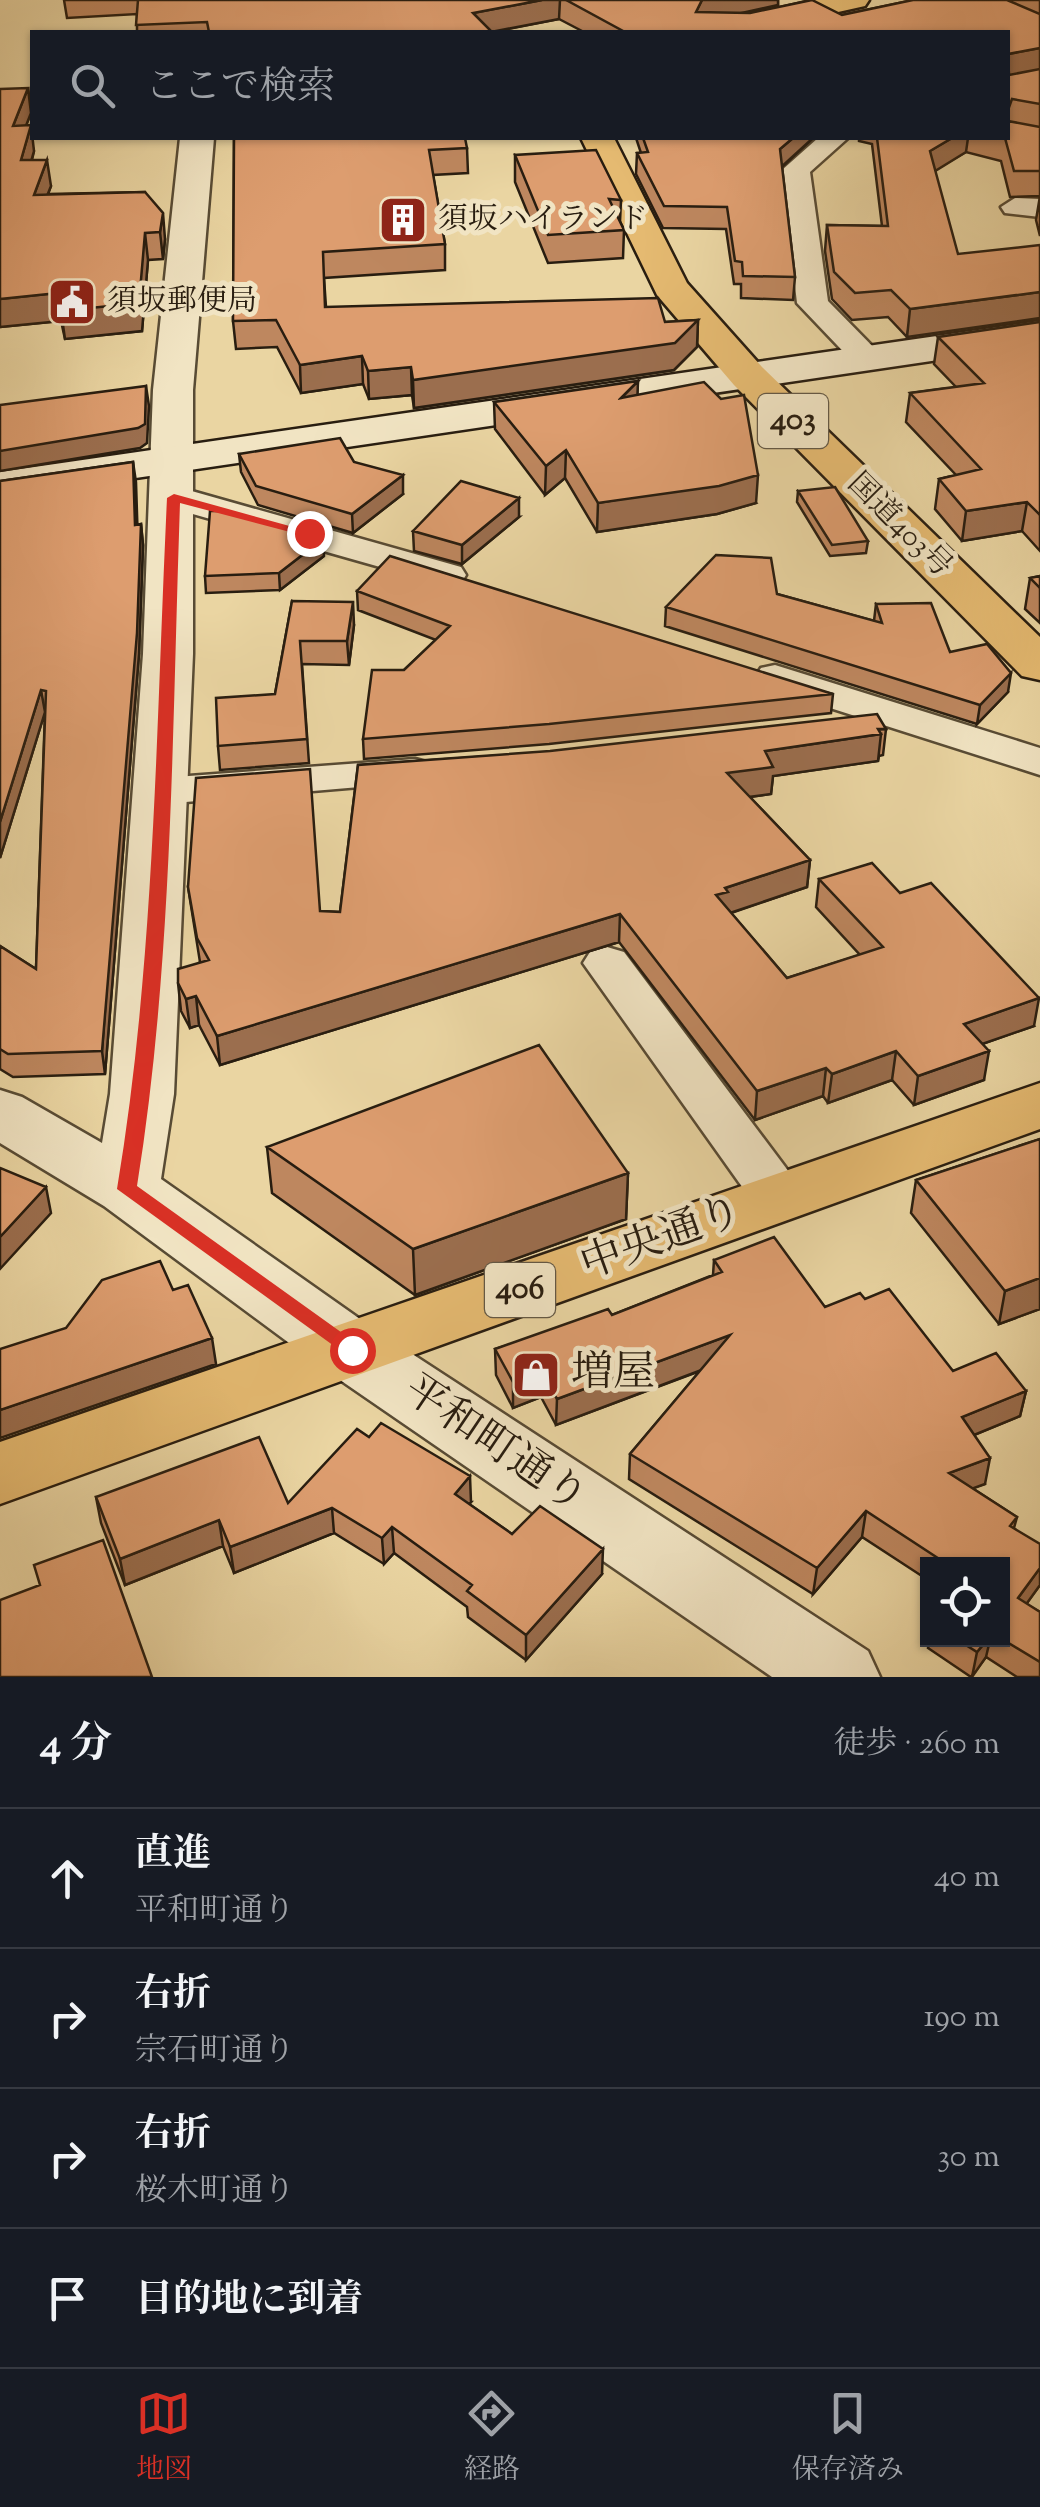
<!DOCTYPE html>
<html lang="ja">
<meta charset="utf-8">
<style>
body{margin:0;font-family:"Sorts Mill Goudy","Noto Serif JP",serif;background:#20242c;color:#f1f3f6}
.controls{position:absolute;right:30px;bottom:30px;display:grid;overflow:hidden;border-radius:0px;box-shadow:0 2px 8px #0004}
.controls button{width:90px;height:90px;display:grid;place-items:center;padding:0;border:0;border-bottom:2px solid #363941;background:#171b24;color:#f1f3f6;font:50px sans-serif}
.stop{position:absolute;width:30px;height:30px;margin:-22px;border:8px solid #d93025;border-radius:50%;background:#fff}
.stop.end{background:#d93025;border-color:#fff;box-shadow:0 2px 10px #0008}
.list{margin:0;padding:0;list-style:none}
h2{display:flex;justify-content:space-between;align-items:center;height:130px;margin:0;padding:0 40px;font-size:42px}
h2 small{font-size:32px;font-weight:400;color:#9ea1a6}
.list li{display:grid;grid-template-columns:65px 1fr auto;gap:30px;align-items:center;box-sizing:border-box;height:140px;padding:0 40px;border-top:2px solid #363941}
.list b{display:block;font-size:38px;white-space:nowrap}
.list p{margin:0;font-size:32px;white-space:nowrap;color:#9ea1a6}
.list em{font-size:32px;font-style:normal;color:#9ea1a6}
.icon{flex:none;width:55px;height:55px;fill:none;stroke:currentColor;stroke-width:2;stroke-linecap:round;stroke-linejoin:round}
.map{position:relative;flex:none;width:1040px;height:1677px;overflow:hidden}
.search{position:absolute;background:#171b24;box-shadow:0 2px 8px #0004;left:30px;right:30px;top:30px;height:110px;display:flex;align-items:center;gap:25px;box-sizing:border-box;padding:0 35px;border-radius:0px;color:#9ea1a6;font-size:38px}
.sheet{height:690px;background:#171b24}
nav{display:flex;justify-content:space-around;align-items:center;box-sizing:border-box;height:140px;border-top:2px solid #363941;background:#171b24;font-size:28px;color:#9ea1a6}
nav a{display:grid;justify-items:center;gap:5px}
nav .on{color:#d93025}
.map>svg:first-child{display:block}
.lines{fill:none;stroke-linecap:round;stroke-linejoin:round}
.minor-casing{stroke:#584b34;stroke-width:5}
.tertiary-casing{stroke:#584b34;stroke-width:5}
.secondary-casing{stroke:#281d10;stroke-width:5}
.trunk-casing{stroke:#281d10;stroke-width:5}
.minor{fill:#f1e4c3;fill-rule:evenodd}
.tertiary{fill:#f1e4c3;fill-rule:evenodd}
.secondary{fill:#f1e4c3;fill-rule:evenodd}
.trunk{fill:#e5ba71;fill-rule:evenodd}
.wall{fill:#be875f;stroke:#281d10;stroke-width:2.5}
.shaded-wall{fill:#9b6e4e;stroke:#281d10;stroke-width:2.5}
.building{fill:#dd9d6f;stroke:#281d10;stroke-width:2.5}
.route{fill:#d93025}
.labels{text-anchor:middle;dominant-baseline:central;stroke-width:10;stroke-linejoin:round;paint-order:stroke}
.far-poi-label{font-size:30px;fill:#281d10;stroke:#f1e4c3;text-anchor:start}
.far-street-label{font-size:30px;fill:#281d10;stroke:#f1e4c3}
.shield{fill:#f1e4c3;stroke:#645946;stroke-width:2.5}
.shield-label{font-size:32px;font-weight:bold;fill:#281d10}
.near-street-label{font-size:42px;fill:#281d10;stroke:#f1e4c3}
.near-poi-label{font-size:42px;fill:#281d10;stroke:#f1e4c3;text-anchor:start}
</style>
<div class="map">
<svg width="1040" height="1677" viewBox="0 0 1040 1677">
<rect width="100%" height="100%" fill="#ead5a2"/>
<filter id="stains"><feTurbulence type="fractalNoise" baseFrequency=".002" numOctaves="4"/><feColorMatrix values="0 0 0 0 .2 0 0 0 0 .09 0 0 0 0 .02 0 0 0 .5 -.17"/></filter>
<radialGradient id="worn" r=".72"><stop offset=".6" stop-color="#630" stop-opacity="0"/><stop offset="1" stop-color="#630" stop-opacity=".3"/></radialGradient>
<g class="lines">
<!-- minor casing -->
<g class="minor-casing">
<path id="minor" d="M818,138h30l-38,34 18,129 57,58 -16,10 -12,-3 -60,-63 -15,-133z
M1015,198l25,1v18l-35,-4 -4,-6z
M174,486l287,81 5,8 -5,8 -14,3 -286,-81 -5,-8 5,-8z
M775,665l265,83v27l-279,-89 -6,-9 6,-9z
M415,759l15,4 7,9 -7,9 -268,23 -15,-4 -7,-9 7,-9 15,-4z
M607,947l17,5 174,232 8,14 -8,14 -19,6 -19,-6 -177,-249 7,-11z"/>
</g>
<!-- tertiary casing -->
<g class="tertiary-casing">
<path id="tertiary" d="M180,138h34l-21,252v264l-19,440 -13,85 216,152 491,320 12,26h-108l-445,-306 -223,-165 -104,-63v-53l22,7 80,46 8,-49 33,-440 10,-264z"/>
</g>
<!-- secondary casing -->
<g class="secondary-casing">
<path id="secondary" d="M1040,321v24l-1040,153v-26z"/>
</g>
<!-- trunk casing -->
<g class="trunk-casing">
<path id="trunk" d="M816,0h53l-4,6 -116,26h-52l5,-6z
M581,138h33l73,145 75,84 278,270v43l-18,-4 -288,-291 -77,-90z
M1040,1083v46l-1040,375v-62z"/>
</g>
<!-- minor -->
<use href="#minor" class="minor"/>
<!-- tertiary -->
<use href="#tertiary" class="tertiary"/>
<!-- secondary -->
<use href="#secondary" class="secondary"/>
<!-- trunk -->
<use href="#trunk" class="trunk"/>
</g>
<!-- wall -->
<path class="wall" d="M64,0h714v5l-36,8 100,2 71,-15h127v236l-4,-16 4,-24 -30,1 -9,-36 -35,-9 -31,18 -28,167 -19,-20 -36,3 -20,-21 -7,-48 2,-26 55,1 -10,-82 -13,-3v-3h149v-106h-424l-25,-13 -67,13h-355v-18l-70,4z
M28,88l3,25 -5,12 8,26 -2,9 19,26 -3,8 97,-2 20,47 -2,20 -15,1 -6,71 -77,8 -4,-18 -61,6z
M234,138l233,10 1,25 -35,2 12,69v26l-121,8 2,29 339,15 33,-2 -1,27 -23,23 -260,38 -2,-13 -43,4 -6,-15 -62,9 -24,-46 -41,2 -3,-28z
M636,138h177l-31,29 13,110 -2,23 -52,-2v-14h-7l-8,-55 -63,-1 -27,-54 1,-21h4z
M515,155l106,45 -1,22 4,8 -1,28 -75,5 -33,-81z
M1040,322v229l-18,-20 -60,10 -27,-32 4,-30 17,-4 -50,-53 4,-29 46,-6 -22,-23 4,-27z
M638,381l-1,14 119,108 -39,11 -120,18 -32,-54 -20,17 -50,-66 -1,-27z
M239,454l115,8 49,32 -50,39 -95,-28 -17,-33z
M133,462l4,63 4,-1 2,21 -4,109 -34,420 -92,3 -13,-8v-123l36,23 9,-257 -45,146v-377z
M798,491l70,50 -2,12 -36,3 -33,-54z
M519,517l-57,47 -48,-13 -1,-20z
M324,556l-44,34 -74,3 -1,-17z
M1040,576v47l-15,-14 5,-31z
M357,591l476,103 -2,19 -282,31 -185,15 -1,-20 41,-69 32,-30 -78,-30z
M777,594l97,27 2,-17 132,88 -31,32 -312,-98 1,-19z
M292,601l62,24 -5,40 -47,-1 7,99 -89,7 -2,-24 57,-52z
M886,729l-3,26 -4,1 -1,5 -105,15 -2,18 -21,3 60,63 -3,27 -76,26 56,65 73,-23 -44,-48 3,-28 81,14 134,133 -52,18 2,36 -70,25 -22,-25 -64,23 -5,-7 -68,24 -136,-178 -399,123 -21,-40 -9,3 -9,-17 -3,-28 22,-21 -12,-75 132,24 20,1 18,-147z
M1040,1139v170l-41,15 -88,-111 5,-33z
M267,1147l361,26 -2,46 -211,76 -143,-102z
M714,1260l111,47 40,-8 88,72 73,20 -6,25 -46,19 11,49 -13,4 45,29 -3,11 26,57 -14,19 14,8v65h-23l-31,-20 -15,20 -43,-29 2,-8h72v-76h-74v16l-66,-43 -49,57 -184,-115 1,-25 70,-83 -144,54 -15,-28 -28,11 -17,-33 -1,-26 117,-34 101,-40z
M96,1497l192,6 183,-1 -2,2 43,30 90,40 -76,86 -58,-43 -1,-10 -73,-54 -10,11 -50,-31 -100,40 -11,-27 -98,39 -24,-62z"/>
<!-- shaded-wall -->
<path class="shaded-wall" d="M542,0h18l-1,19 -68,13 -18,-19z
M702,0h76v5l-77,17 -5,-10z
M1040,48v23l-32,6v-23z
M28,88l3,25 -15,38 -3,-25z
M31,125l3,26 -10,35 -3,-26z
M793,138h20l-35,32 2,-21z
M952,138h16l-2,14 -39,24 3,-25z
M47,160l4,26 -14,35 -3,-26z
M163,213l2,26 -2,20 -3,-27z
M145,233l3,27 -6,71 -77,8 -4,-28z
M1040,292v26l-133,19 3,-28z
M57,293l4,28 -61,6v-28z
M698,320l-1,27 -23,23 -260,38 -1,-28z
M362,356l1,28 -62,9 -1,-28z
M411,367l1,28 -43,4 -1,-28z
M638,381l-1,27 -16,-10z
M146,386l3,20 -2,37 -7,5 -140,23v-20z
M566,450l-1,28 -20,17 1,-29z
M133,462l3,20 2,63 -3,-20z
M403,475v19l-50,39 -1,-19z
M758,475l-2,28 -39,11 -120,18 1,-29z
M519,498v19l-57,47v-19z
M1027,502l-5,29 -60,10 4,-30z
M141,524l2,21 -4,109 -34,420 -3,-23z
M323,539l1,17 -44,34 -1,-17z
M353,602l1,23 -5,40 -2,-24z
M1011,673l-3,19 -31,32 3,-19z
M41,690l4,22 -45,146v-36z
M881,734l-3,27 -105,15 -2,18 -46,6 2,-27 38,-22z
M810,860l-3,27 -80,27 -11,-19 9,-7z
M620,914l-1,28 -399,123 -3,-29z
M196,996l3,29 -9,3 -4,-29z
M1039,998l-5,28 -75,26 5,-28z
M896,1051l-4,29 -64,23 4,-29z
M989,1051l-5,29 -70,25 4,-29z
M826,1068l-3,28 -68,24 2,-29z
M628,1173l-2,46 -211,76 -2,-46z
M46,1187l5,26 -51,56v-32z
M1040,1278v31l-41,15 6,-33z
M730,1335l-2,25 -172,65 1,-26z
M212,1338l4,26 -216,74v-28z
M541,1372v25l-28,11v-26z
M1026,1391l-6,25 -63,26 5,-25z
M990,1458l-5,26 -41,15 5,-26z
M470,1476l1,26 -16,18v-26z
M332,1508l2,25 -100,40 -4,-26z
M866,1511l-4,26 -49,57 4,-26z
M219,1520l4,26 -98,39 -5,-26z
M392,1527l2,26 -10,11 -2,-26z
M603,1549l-1,25 -76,86v-25z
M1040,1568v17l-28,39 6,-26z
M987,1640h3l-4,17 -14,20 5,-25z"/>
<!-- building -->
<path class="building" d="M138,0h404l-69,13 19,19h-283l-2,-10 -71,3z
M566,0h136l-6,12 54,1 62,-13 30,15 71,-15h94l33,14v34l-32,6 1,21 31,-6v35l-28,-5 -4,11v-78h-383z
M28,88l-15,38 18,-1 -10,35h26l-13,35 111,-3 18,21 -3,19 -15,1 -6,70 -78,8 -4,-18 -57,6v-210z
M1008,121l32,6v44h-26l-9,-33h3z
M234,138h231l2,10 -38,2 16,94 -122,8 2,55 333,-9 7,24 33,-2 -23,23 -262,37 -2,-13 -43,4 -6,-15 -62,9 -24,-45 -43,1z
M643,138h150l-13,11 15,128 -52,-1 -1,-14 -7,-1 -8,-54 -63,-1 -27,-53 11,-1z
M877,138h75l-22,13 28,103 82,-9v47l-130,17 -19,-19 -36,3 -21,-21 -7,-47 61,1z
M596,150l25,50 -12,-1 15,31 -76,5 -33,-80z
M1040,322v193l-13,-13 -61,9 -27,-32 42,-10 -71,-76 74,-10 -46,-46z
M638,381l-17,17 83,-16 17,17 23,-4 14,80 -39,11 -121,17 -32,-53 -20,16 -52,-64z
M146,386l-1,38 -7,4 -138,23v-46z
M340,438l14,24 49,13 -51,39 -96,-28 -17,-32z
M133,462l2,63 6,-1 -4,109 -35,418 -94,3 -8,-5v-103l36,23 10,-278 -5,-1 -41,132v-341z
M461,481l58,17 -57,47 -49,-14z
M835,487l33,54 -36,4 -34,-54z
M210,511h13l100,28 -44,34 -74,3z
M716,555l55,3 6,36 105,29 -6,-19 55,-1 19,49 37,-8 24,29 -31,32 -314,-98z
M390,556l443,138 -284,30 -186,15 9,-69h32l46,-44 -93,-35z
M1040,576v12l-10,-10z
M292,601l61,1 -6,39h-47l7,98 -89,7 -2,-48 59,-4z
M877,714l9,15h-8l3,5 -116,17 8,16 -46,6 83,87 -85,28 3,4 -12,3 71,83 96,-31 -64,-68 53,-16 28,30 31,-10 108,115 -75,26 25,27 -71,25 -22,-25 -64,23 -6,-6 -69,23 -137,-177 -403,122 -21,-40 -10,3 -8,-16v-14l31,-9 -12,-22 -9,-51 8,-109 114,-9 10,142 20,1 18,-147 192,-14z
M539,1045l89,128 -215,76 -146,-102z
M1040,1139v139l-35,13 -89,-111z
M0,1168l46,19 -46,50z
M774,1237l51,70 35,-14 5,6 24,-10 64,82 43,-18 30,38 -64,26 28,41 -41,15 68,44 -7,9 30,18v24l-22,30 22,14v50l-38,-23v-75h-55l-81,-53 -49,57 -187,-114 100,-119 -173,64 -16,-27 -28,10 -18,-33 113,-40 4,6 110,-43 -8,-12z
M160,1261l13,29 15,-5 24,53 -212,72v-61l66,-21 36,-48z
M381,1423l89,53 -15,18 57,40 28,-28 63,43 -77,86 -59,-44 5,-6 -80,-58 -10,11 -50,-30 -102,39 -11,-27 -99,39 -24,-62 163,-60 29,66 69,-74 12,8z
M103,1540l49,137h-152v-77l40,-15 -6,-20z
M958,1640h29l-10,12z"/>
<!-- route -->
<path class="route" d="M174,494l141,39 -6,4 -129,-34c-8,227 -7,459 -43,683l222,159v11l-7,3 -235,-170c38,-227 39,-462 50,-691z"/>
<!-- icons -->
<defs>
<g id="building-square" transform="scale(2.5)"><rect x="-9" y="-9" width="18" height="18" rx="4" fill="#8f2418" stroke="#f1e4c3"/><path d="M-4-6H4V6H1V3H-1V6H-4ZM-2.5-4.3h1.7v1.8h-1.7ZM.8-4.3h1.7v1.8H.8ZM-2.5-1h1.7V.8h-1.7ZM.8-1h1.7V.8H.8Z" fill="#fff"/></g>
<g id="civic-square" transform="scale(2.5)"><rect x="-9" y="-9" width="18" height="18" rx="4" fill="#8f2418" stroke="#f1e4c3"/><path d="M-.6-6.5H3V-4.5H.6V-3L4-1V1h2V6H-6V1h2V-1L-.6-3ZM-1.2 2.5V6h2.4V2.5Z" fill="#fff"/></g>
<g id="shop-square" transform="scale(2.5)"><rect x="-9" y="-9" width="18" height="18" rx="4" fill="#8f2418" stroke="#f1e4c3"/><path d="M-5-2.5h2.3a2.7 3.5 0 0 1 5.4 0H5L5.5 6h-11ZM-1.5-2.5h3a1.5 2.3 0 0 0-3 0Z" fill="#fff"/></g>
</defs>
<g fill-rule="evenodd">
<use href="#building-square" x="403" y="220"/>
<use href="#civic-square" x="72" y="302"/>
<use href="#shop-square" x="536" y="1375"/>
</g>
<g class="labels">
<!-- far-poi labels -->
<g class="far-poi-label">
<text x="438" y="220">須坂ハイランド</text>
<text x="107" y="302">須坂郵便局</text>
</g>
<!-- far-street labels -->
<g class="far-street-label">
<text transform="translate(899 526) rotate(45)">国道403号</text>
</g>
<!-- shield labels -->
<g class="shield">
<rect x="758" y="394" width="70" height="54" rx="8"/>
<rect x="485" y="1263" width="70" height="54" rx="8"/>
</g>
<g class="shield-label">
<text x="793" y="421">403</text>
<text x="520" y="1290">406</text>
</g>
<!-- near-street labels -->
<g class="near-street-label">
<text transform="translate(662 1240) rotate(-20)">中央通り</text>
<text transform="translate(494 1446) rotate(34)">平和町通り</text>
</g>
<!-- near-poi labels -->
<g class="near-poi-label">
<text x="571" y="1375">増屋</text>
</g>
</g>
<rect width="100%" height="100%" filter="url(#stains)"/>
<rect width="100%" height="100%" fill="url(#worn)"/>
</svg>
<div class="controls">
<button><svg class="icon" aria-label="locate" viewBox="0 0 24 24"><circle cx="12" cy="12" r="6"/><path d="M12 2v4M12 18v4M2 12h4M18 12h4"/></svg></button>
</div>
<div class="stop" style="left:352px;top:1350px"></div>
<div class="stop end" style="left:309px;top:533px"></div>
<div class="search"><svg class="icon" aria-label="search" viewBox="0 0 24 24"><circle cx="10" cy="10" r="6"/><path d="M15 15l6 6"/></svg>ここで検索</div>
</div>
<section class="sheet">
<h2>4 分<small>徒歩 · 260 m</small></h2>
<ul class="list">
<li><svg class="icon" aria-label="ahead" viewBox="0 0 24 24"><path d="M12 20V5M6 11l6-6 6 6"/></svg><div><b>直進</b><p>平和町通り</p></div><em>40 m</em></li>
<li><svg class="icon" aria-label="right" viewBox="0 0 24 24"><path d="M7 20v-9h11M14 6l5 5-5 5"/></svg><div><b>右折</b><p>宗石町通り</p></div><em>190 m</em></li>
<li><svg class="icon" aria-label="right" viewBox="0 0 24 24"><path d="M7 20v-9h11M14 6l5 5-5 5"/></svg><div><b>右折</b><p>桜木町通り</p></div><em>30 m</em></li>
<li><svg class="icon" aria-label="arrive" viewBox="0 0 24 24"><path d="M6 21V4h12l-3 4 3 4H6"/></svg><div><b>目的地に到着</b></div></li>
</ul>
</section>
<nav>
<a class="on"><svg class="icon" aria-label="map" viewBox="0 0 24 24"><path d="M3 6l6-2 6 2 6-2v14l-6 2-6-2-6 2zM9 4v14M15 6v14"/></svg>地図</a>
<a><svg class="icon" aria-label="directions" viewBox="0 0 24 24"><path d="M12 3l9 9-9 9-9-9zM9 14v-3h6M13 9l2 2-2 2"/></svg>経路</a>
<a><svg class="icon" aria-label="saved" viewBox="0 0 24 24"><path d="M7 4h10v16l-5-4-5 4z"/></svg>保存済み</a>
</nav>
